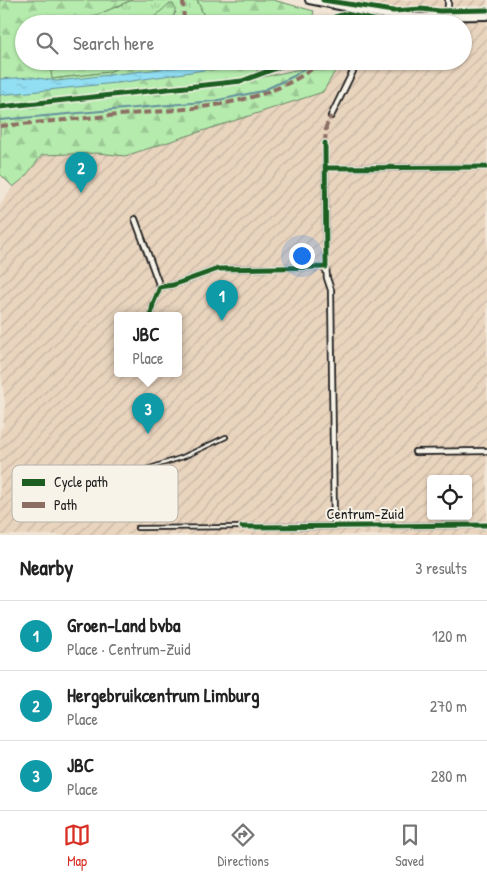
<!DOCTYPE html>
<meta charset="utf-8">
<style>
body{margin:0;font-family:"Patrick Hand",sans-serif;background:#f2f2f2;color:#222}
.controls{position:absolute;right:15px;bottom:15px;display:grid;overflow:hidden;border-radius:5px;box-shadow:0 1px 4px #0004}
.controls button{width:45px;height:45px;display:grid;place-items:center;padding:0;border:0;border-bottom:1px solid #e0e0e0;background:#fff;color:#222;font:25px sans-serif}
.you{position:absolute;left:301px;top:255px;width:18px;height:18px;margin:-12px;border:4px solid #fff;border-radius:50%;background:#1a73e8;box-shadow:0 0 0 8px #1a73e833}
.badge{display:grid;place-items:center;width:32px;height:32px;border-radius:50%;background:#d93025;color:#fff;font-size:16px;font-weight:700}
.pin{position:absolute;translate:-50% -41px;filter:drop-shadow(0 1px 2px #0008)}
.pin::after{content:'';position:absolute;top:26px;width:18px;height:15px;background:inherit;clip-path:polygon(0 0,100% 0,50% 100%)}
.popup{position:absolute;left:114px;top:312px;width:68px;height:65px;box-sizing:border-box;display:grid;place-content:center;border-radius:5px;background:#fff;filter:drop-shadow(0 1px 4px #0005);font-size:16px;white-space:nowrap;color:#767676}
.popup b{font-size:19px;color:#222}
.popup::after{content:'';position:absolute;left:50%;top:100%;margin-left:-10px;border:10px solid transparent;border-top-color:#fff}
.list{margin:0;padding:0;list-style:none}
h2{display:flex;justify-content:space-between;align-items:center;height:65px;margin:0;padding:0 20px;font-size:21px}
h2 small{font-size:16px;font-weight:400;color:#767676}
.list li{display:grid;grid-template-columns:32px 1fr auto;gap:15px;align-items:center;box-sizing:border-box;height:70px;padding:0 20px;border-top:1px solid #e0e0e0}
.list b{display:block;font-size:19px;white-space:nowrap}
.list p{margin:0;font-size:16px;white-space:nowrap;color:#767676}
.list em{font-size:16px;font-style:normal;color:#767676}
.icon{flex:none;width:28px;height:28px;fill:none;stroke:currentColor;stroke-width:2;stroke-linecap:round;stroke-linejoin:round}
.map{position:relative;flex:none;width:487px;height:535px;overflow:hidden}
.search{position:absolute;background:#fff;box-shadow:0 1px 4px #0004;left:15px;right:15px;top:15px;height:55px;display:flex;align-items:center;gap:12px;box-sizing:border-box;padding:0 18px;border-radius:28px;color:#767676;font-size:19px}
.sheet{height:275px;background:#fff}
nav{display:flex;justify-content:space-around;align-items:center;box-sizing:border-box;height:70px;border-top:1px solid #e0e0e0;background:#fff;font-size:14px;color:#767676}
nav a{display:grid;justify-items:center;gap:2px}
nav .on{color:#d93025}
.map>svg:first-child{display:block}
.industrial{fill:url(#industrial-furrows);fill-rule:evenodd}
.grass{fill:url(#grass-tufts);stroke:#688464}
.forest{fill:url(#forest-firs);stroke:#688464}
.water{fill:url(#water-ripples);stroke:#63909c}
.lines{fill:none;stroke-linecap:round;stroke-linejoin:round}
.stream{stroke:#63909c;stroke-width:2}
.lane-casing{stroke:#1c1c1c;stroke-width:6}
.street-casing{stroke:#1c1c1c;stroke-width:8}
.secondary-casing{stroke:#1c1c1c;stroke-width:10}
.lane{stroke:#f7f3e8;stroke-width:2.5}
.street{stroke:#f7f3e8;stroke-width:4.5}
.secondary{stroke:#f7f3e8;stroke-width:6}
.quiet{stroke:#8d6e63;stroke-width:4;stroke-dasharray:8 4;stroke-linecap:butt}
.cycleway-casing{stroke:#f7f3e8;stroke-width:8}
.cycleway{stroke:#1b5e20;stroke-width:5}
.labels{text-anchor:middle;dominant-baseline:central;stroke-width:4;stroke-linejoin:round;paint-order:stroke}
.street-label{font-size:15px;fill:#1c1c1c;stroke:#f7f3e8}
.key{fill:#f7f3e8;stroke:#b5b2ab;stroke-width:1}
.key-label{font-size:14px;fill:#1c1c1c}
</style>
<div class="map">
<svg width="487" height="535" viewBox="0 0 487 535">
<defs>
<pattern id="industrial-furrows" width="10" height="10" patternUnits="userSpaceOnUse" patternTransform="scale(1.25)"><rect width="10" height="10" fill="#e9d4be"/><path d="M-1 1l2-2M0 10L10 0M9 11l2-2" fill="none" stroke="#c7b5a3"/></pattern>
<pattern id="grass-tufts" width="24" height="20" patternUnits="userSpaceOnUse" patternTransform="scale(1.25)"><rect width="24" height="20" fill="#b5ebad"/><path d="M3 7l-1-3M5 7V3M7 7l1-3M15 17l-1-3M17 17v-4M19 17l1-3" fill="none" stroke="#9bc994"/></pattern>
<pattern id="forest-firs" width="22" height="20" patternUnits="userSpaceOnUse" patternTransform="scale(1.25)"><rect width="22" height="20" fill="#b5ebad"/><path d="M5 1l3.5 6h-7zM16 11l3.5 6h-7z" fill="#9bc994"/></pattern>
<pattern id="water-ripples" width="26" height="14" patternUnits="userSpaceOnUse" patternTransform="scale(1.25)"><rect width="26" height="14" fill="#92def2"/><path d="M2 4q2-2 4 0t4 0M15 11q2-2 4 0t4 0" fill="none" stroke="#7dbecf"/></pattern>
</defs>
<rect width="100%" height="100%" fill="#f1e5d5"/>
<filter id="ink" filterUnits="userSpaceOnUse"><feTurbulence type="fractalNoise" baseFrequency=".02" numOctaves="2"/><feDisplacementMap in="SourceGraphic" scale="10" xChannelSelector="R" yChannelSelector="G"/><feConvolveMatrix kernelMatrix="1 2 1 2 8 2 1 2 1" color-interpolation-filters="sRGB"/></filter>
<g filter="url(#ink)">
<!-- industrial -->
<path class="industrial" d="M335,0h152v535h-487v-105l3,-3 2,-23 -5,-42v-156l13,-19 11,-9 18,-23 56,-2 27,3 198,-64 18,-31h122v-37h-99v-2l-8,-3 7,-14zM118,315h60v58h-60zM431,479h37v37h-37z"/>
<!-- grass -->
<path class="grass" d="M132,0h65l8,18 8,6h-45l8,-12 -20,4 -10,8h-41l-18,-5z
M50,61h169l-42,5 -48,-3 -20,9 -58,7z"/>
<!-- forest -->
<path class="forest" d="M0,0h132l-45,19 18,5h-81v37h26l2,18 57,-7 20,-9 48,3 42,-5h59l-22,10 3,7 41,-9h22l7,-8h12l-18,31 -198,64 -27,-3 -56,2 -18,23 -11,9 -13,-13z
M197,0h76l41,11 -2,8 4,5h-103l-8,-6z
M169,4h4c5,7 0,13 -5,20h-22z"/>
<!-- water -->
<path class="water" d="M229,61h20l-16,7h-16l-92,14 -125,13v-16l31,-2 26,4z"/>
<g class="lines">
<!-- stream -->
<path class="stream" d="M0,120l214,-19 48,-10 32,-15 20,-15"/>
<!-- lane casing -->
<g class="lane-casing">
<path id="lane" d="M91,467l14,4 30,2 48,-16 43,-20
M137,528l105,-1"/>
</g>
<!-- street casing -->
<g class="street-casing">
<path id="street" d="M448,17v-17
M350,24l8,-13
M369,24l1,-11
M331,116l27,-55
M325,143l1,124 1,11 4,12 3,236
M326,168l161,-1
M135,219l25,68
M151,315l2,-11 7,-17 13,-2 45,-16 108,-2
M415,452l72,-1
M242,527l245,-2"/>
</g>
<!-- secondary casing -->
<g class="secondary-casing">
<path id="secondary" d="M309,0l76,15 35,2 67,-1"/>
</g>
<!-- lane -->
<use href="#lane" class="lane"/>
<!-- street -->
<use href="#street" class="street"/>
<!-- secondary -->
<use href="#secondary" class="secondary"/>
<!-- quiet -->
<path class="quiet" d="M183,0l1,24
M0,126c43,-4 87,-8 130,-12 66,-6 139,-8 192,-53
M325,143l1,-16 5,-11"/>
<!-- cycleway casing -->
<g class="cycleway-casing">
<path id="cycleway" d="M323,0l70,11 28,-2 19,2 47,-1
M330,24l5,-7 11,-3 36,8 27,2
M0,107l242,-26 53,-20
M326,168l161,-1
M151,315l2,-11 7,-17 13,-2 45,-16 108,-2 -1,-124
M242,527l245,-2"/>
</g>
<!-- cycleway -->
<use href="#cycleway" class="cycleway"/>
</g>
</g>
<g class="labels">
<!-- street labels -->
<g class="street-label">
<text x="365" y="513">Centrum-Zuid</text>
</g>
</g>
<!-- legend -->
<rect x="12" y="465" width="166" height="57" rx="8" class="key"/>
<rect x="22" y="479" width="23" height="7" fill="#1b5e20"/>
<rect x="22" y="502" width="23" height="6" fill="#8d6e63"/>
<g class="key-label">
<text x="54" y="487">Cycle path</text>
<text x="54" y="510">Path</text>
</g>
</svg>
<div class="controls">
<button><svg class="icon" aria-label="locate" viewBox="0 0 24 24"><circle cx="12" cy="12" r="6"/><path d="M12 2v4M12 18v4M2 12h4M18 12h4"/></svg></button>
</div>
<div class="you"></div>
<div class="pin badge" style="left:222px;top:321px;background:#0f9aa8">1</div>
<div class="pin badge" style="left:81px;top:193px;background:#0f9aa8">2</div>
<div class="pin badge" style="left:148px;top:434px;background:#0f9aa8">3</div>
<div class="popup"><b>JBC</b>Place</div>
<div class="search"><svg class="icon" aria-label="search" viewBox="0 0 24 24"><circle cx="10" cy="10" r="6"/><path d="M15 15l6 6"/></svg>Search here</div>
</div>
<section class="sheet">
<h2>Nearby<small>3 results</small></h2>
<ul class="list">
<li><span class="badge" style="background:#0f9aa8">1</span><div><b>Groen-Land bvba</b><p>Place · Centrum-Zuid</p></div><em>120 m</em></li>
<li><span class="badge" style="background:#0f9aa8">2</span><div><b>Hergebruikcentrum Limburg</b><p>Place</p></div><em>270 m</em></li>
<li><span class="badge" style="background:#0f9aa8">3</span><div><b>JBC</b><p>Place</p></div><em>280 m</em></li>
</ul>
</section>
<nav>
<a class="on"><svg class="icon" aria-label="map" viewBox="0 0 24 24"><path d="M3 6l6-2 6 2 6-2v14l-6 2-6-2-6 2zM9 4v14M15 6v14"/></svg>Map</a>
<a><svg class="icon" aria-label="directions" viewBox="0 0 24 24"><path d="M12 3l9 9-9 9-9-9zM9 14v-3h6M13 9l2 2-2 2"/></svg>Directions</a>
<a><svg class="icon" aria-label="saved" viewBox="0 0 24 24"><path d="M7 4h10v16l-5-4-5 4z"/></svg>Saved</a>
</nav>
